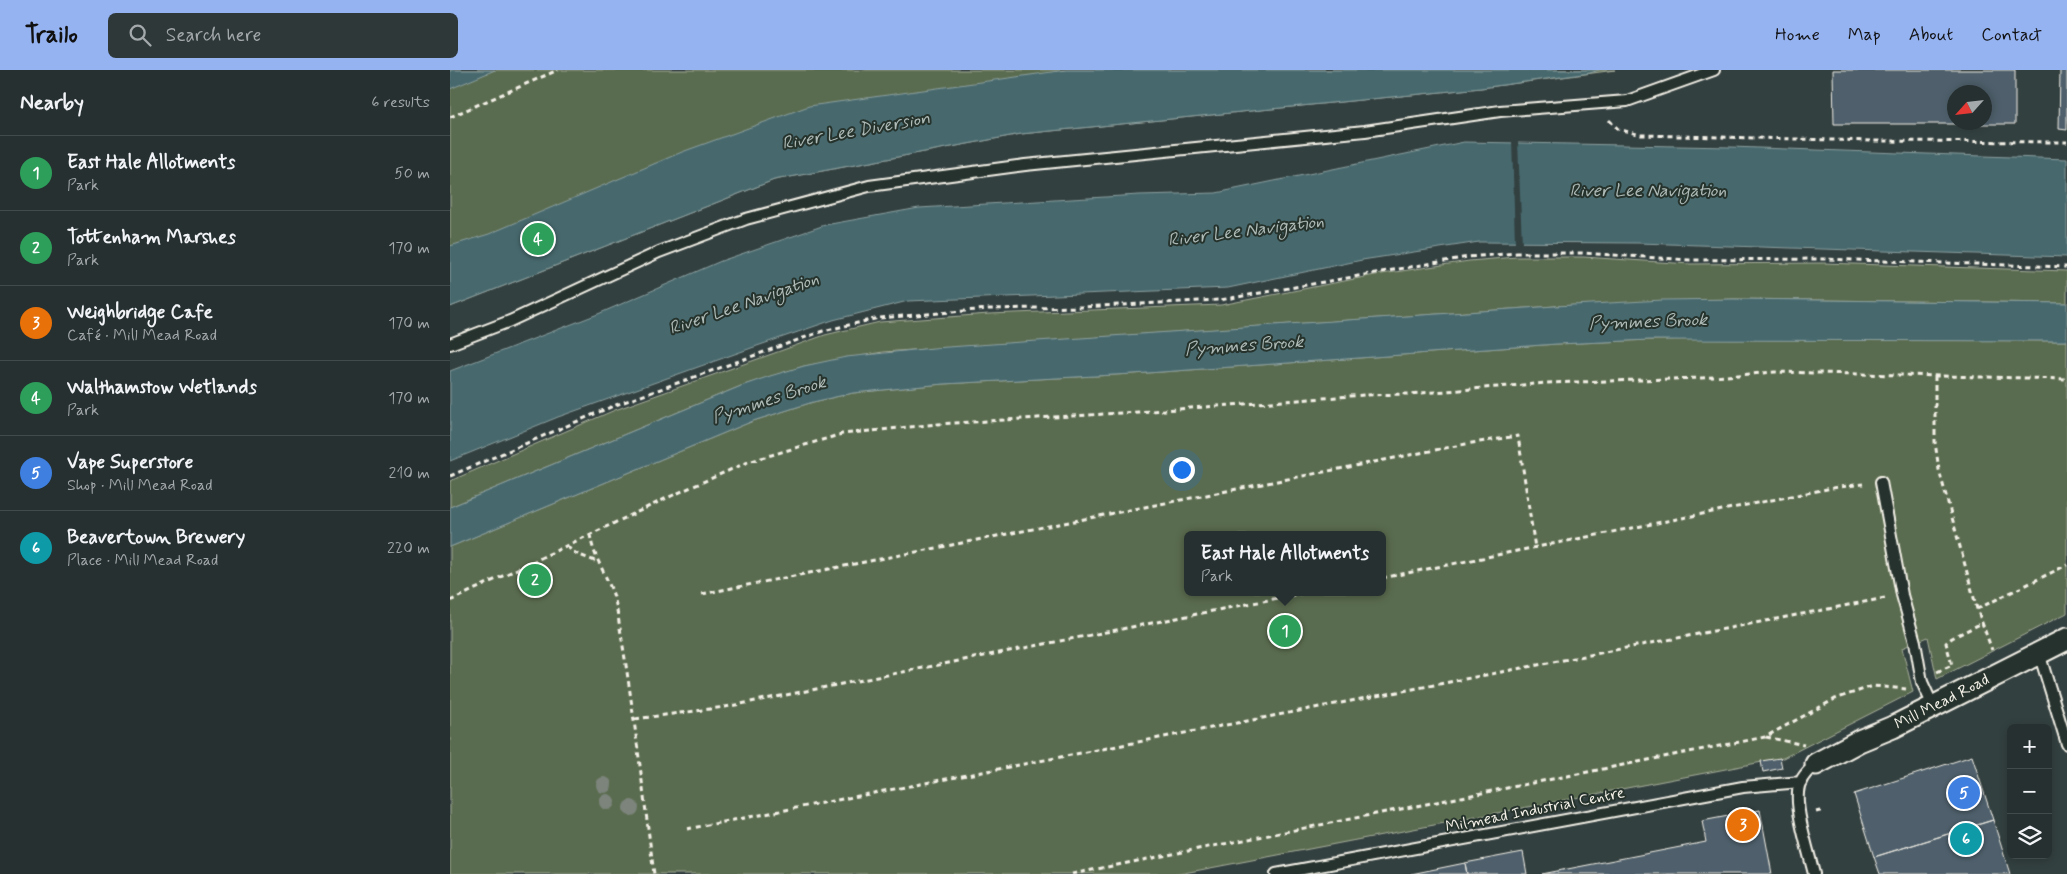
<!DOCTYPE html>
<meta charset="utf-8">
<style>
body{margin:0;font-family:Mynerve,sans-serif;background:#2e3838;color:#f1f3f6}
.controls{position:absolute;right:15px;bottom:15px;display:grid;overflow:hidden;border-radius:8px;box-shadow:0 2px 8px #0003}
.controls button{width:45px;height:45px;display:grid;place-items:center;padding:0;border:0;border-bottom:1px solid #424b4c;background:#263030;color:#f1f3f6;font:25px sans-serif}
.compass{position:absolute;left:1497px;top:15px;width:45px;height:45px;border-radius:50%;background:#263030;box-shadow:0 2px 8px #0003;rotate:243deg}
.you{position:absolute;left:731px;top:399px;width:18px;height:18px;margin:-12px;border:4px solid #fff;border-radius:50%;background:#1a73e8;box-shadow:0 0 0 8px #1a73e833}
.badge{display:grid;place-items:center;width:32px;height:32px;border-radius:50%;background:#95b2f1;color:#fff;font-size:16px;font-weight:700}
.pin{position:absolute;translate:-50% -50%;border:2px solid #fff;box-shadow:0 1px 5px #0006}
.popup{position:absolute;left:734px;top:461px;width:202px;height:65px;box-sizing:border-box;display:grid;place-content:center;border-radius:8px;background:#263030;filter:drop-shadow(0 1px 4px #0005);font-size:16px;white-space:nowrap;color:#a4a9ab}
.popup b{font-size:19px;color:#f1f3f6}
.popup::after{content:'';position:absolute;left:50%;top:100%;margin-left:-10px;border:10px solid transparent;border-top-color:#263030}
.list{margin:0;padding:0;list-style:none}
h2{display:flex;justify-content:space-between;align-items:center;height:65px;margin:0;padding:0 20px;font-size:21px}
h2 small{font-size:16px;font-weight:400;color:#a4a9ab}
.list li{display:grid;grid-template-columns:32px 1fr auto;gap:15px;align-items:center;box-sizing:border-box;height:75px;padding:0 20px;border-top:1px solid #424b4c}
.list b{display:block;font-size:19px;white-space:nowrap}
.list p{margin:0;font-size:16px;white-space:nowrap;color:#a4a9ab}
.list em{font-size:16px;font-style:normal;color:#a4a9ab}
.icon{flex:none;width:28px;height:28px;fill:none;stroke:currentColor;stroke-width:2;stroke-linecap:round;stroke-linejoin:round}
.map{position:relative;flex:none;width:1617px;height:804px;overflow:hidden}
header{display:flex;align-items:center;gap:30px;box-sizing:border-box;height:70px;padding:0 25px;background:#95b2f1;color:#111}
header strong{font-size:24px}
nav{display:flex;gap:28px;margin-inline-start:auto;font-size:18px}
.search{width:350px;height:45px;background:#2e3838;display:flex;align-items:center;gap:12px;box-sizing:border-box;padding:0 18px;border-radius:8px;color:#a4a9ab;font-size:19px}
main{display:flex}
aside{flex:1;background:#263030}
.map>svg:first-child{display:block}
.green{fill:#5a6c4f;stroke:#a7ae9c;fill-rule:evenodd}
.water{fill:#47696e;stroke:#8c9f9f}
.pier{fill:#334040}
.building{fill:#50606c;stroke:#f4f1e8;fill-rule:evenodd}
.lines{fill:none;stroke-linecap:round;stroke-linejoin:round}
.service-casing{stroke:#f4f1e8;stroke-width:14}
.minor-casing{stroke:#f4f1e8;stroke-width:25}
.path{stroke:#f4f1e8;stroke-width:3;stroke-dasharray:5 4;stroke-linecap:butt}
.service{stroke:#26332d;stroke-width:10}
.minor{stroke:#26332d;stroke-width:21}
.tree{fill:#7b847b}
.labels{text-anchor:middle;dominant-baseline:central;stroke-width:4;stroke-linejoin:round;paint-order:stroke}
.street-label{font-size:16px;fill:#f4f1e8;stroke:#26332d}
.water-label{font-size:18px;font-style:italic;fill:#afbbb7;stroke:#26332d}
</style>
<header>
<strong>Trailo</strong>
<div class="search"><svg class="icon" aria-label="search" viewBox="0 0 24 24"><circle cx="10" cy="10" r="6"/><path d="M15 15l6 6"/></svg>Search here</div>
<nav><a>Home</a><a>Map</a><a>About</a><a>Contact</a></nav>
</header>
<main>
<aside>
<h2>Nearby<small>6 results</small></h2>
<ul class="list">
<li><span class="badge" style="background:#2e9e5b">1</span><div><b>East Hale Allotments</b><p>Park</p></div><em>50 m</em></li>
<li><span class="badge" style="background:#2e9e5b">2</span><div><b>Tottenham Marshes</b><p>Park</p></div><em>170 m</em></li>
<li><span class="badge" style="background:#e8710a">3</span><div><b>Weighbridge Cafe</b><p>Café · Mill Mead Road</p></div><em>170 m</em></li>
<li><span class="badge" style="background:#2e9e5b">4</span><div><b>Walthamstow Wetlands</b><p>Park</p></div><em>170 m</em></li>
<li><span class="badge" style="background:#3f7fe0">5</span><div><b>Vape Superstore</b><p>Shop · Mill Mead Road</p></div><em>210 m</em></li>
<li><span class="badge" style="background:#0f9aa8">6</span><div><b>Beavertown Brewery</b><p>Place · Mill Mead Road</p></div><em>220 m</em></li>
</ul>
</aside>
<div class="map">
<svg width="1617" height="804" viewBox="0 0 1617 804">
<rect width="100%" height="100%" fill="#334040"/>
<filter id="ink" filterUnits="userSpaceOnUse"><feTurbulence type="fractalNoise" baseFrequency=".02" numOctaves="2"/><feDisplacementMap in="SourceGraphic" scale="10" xChannelSelector="R" yChannelSelector="G"/><feConvolveMatrix kernelMatrix="1 2 1 2 8 2 1 2 1" color-interpolation-filters="sRGB"/></filter>
<g filter="url(#ink)">
<!-- green -->
<path class="green" d="M0,0h1165l-134,18 -460,46 -247,46 -324,127z
M1067,187h66l107,7 133,-1 244,8v32l-334,-4 -178,7 -672,46 -79,14 -63,20 -291,121v-26l165,-71 210,-75 55,-13 109,-8 232,-9 154,-30 94,-14z
M1280,269l337,2v272l-130,66 -9,-42 -26,11 11,44 -130,66 -604,116h-729v-327l303,-126 60,-19 40,-9 90,-9 190,-10 424,-30 93,-4zM738,465h194v57h-194z"/>
<!-- water -->
<path class="water" d="M0,0h45l-45,19z
M616,0h533l-9,3 -109,15 -460,46 -247,46 -324,127v-61l39,-12 193,-82 127,-46z
M1014,72l267,5 336,12v98l-429,-14 -159,-1 -117,18 -134,28 -320,13 -75,19 -76,26 -199,71 -108,44v-90l148,-57 123,-53 104,-36 94,-17 220,-13 77,-2z
M1283,229l334,4v38l-417,-1 -93,4 -424,30 -190,10 -90,9 -40,9 -60,19 -303,126v-40l291,-121 29,-10 34,-10 42,-9 87,-9 622,-42 108,-6z"/>
<!-- pier -->
<path class="pier" d="M1062,70h6l4,105h-7z"/>
<!-- building -->
<path class="building" d="M1383,0h182v54h-181zM1504,22h30v30h-30z
M1610,0h7v60l-8,-1z
M1522,686l21,64 -119,37 -20,-63z
M1330,688l2,10 -19,4 -2,-11z
M1310,740l12,64h-230l164,-32 -4,-21z
M1543,750l17,54h-130l-6,-17z
M1073,782l4,22h-60l-2,-11z
M1015,793l2,11h-56z"/>
<g class="lines">
<!-- service casing -->
<g class="service-casing">
<path id="service" d="M0,274l60,-23 149,-69 87,-33 123,-33 156,-21 340,-34 135,-20 127,-10 87,-31
M1431,412l21,113 13,47 7,40 11,24
M1589,583l28,91
M826,804l467,-87 58,-5
M1364,804c-5,-21 -18,-61 -16,-81 0,-12 9,-22 18,-29"/>
</g>
<!-- minor casing -->
<g class="minor-casing">
<path id="minor" d="M1366,694l43,-23 34,-14 174,-88"/>
</g>
<!-- path -->
<path class="path" d="M0,47l108,-47
M1159,50l9,9 23,6 231,6 195,1
M1485,306v66l4,28 38,139 15,41
M0,406l163,-70 210,-75 56,-13 110,-9 92,-2 139,-7 248,-43 49,-4h65l108,7 133,-1 244,8
M140,464c3,25 21,46 26,71 16,89 26,179 38,269
M117,476c8,10 22,11 33,18
M932,508l450,-90 31,-4
M252,524l764,-150 52,-8 17,112
M0,531l219,-104 79,-35 94,-28 96,-10 200,-12 226,-17 45,-1 138,-11 154,-5 74,-6 292,7
M1527,539l90,-44
M1487,602l15,-7 -6,-22 6,-5 30,-15
M185,649l90,-12 584,-115
M1316,667l38,8
M1366,742l8,-2
M237,759l1198,-231
M622,804l693,-137 70,-38 38,-13 33,3"/>
<!-- service -->
<use href="#service" class="service"/>
<!-- minor -->
<use href="#minor" class="minor"/>
</g>
<!-- trees -->
<g class="tree">
<circle cx="154" cy="715" r="8"/>
<circle cx="157" cy="732" r="8"/>
<circle cx="181" cy="738" r="8"/>
</g>
</g>
<g class="labels">
<!-- street labels -->
<g class="street-label">
<text transform="translate(1492 632) rotate(-27)">Mill Mead Road</text>
<text transform="translate(1085 740) rotate(-11)">Milmead Industrial Centre</text>
</g>
<!-- water labels -->
<g class="water-label">
<text transform="translate(406 61) rotate(-10)">River Lee Diversion</text>
<text x="1198" y="121">River Lee Navigation</text>
<text transform="translate(796 161) rotate(-7)">River Lee Navigation</text>
<text transform="translate(294 234) rotate(-19)">River Lee Navigation</text>
<text transform="translate(1198 252) rotate(-2)">Pymmes Brook</text>
<text transform="translate(794 276) rotate(-4)">Pymmes Brook</text>
<text transform="translate(319 330) rotate(-18)">Pymmes Brook</text>
</g>
</g>
</svg>
<div class="controls">
<button>+</button>
<button>−</button>
<button><svg class="icon" aria-label="layers" viewBox="0 0 24 24"><path d="M12 4l9 5-9 5-9-5zM3 14l9 5 9-5"/></svg></button>
</div>
<svg class="compass" viewBox="-18 -18 36 36"><path d="M0-13l5 13h-10z" fill="#e53935"/><path d="M0 13l5-13h-10z" fill="#a4a9ab"/></svg>
<div class="you"></div>
<div class="pin badge" style="left:835px;top:561px;background:#2e9e5b">1</div>
<div class="popup"><b>East Hale Allotments</b>Park</div>
<div class="pin badge" style="left:85px;top:510px;background:#2e9e5b">2</div>
<div class="pin badge" style="left:1293px;top:755px;background:#e8710a">3</div>
<div class="pin badge" style="left:88px;top:169px;background:#2e9e5b">4</div>
<div class="pin badge" style="left:1514px;top:723px;background:#3f7fe0">5</div>
<div class="pin badge" style="left:1516px;top:769px;background:#0f9aa8">6</div>
</div>
</main>
